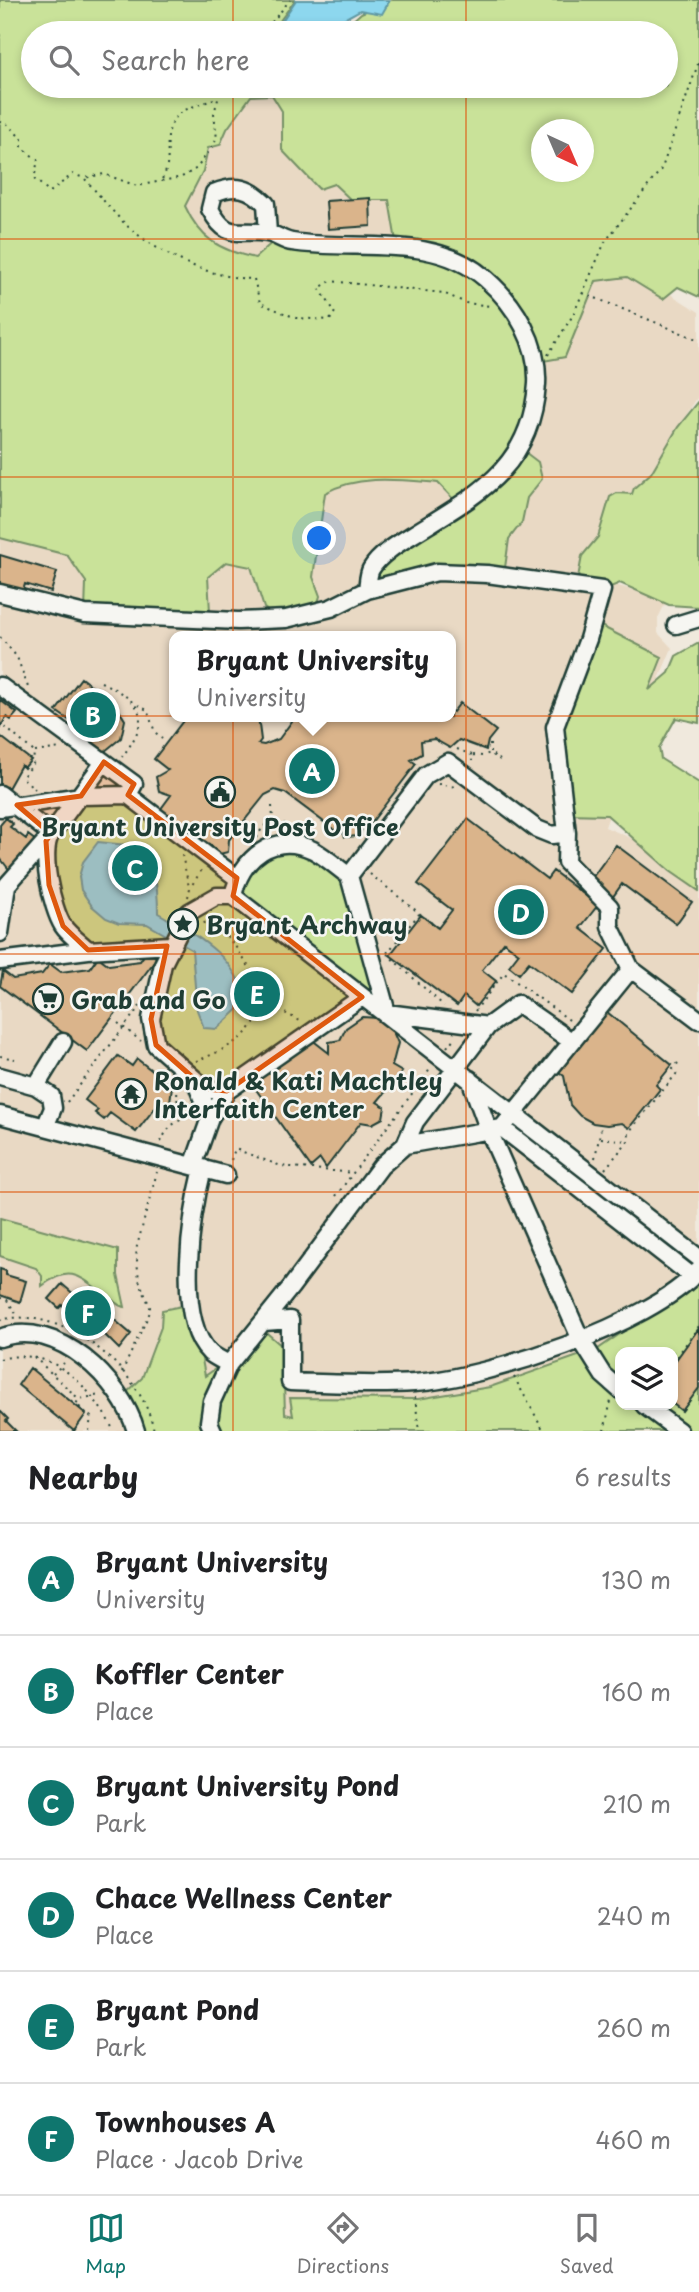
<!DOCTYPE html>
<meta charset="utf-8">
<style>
body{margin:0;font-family:"Playpen Sans",sans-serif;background:#f6f6f6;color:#202124}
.controls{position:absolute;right:21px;bottom:21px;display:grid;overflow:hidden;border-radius:14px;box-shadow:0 4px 10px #0003}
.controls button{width:63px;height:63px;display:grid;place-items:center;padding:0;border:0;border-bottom:2px solid #e0e0e0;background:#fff;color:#202124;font:35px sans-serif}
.compass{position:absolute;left:531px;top:119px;width:63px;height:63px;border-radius:50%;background:#fff;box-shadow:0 4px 10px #0003;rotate:136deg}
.you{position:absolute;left:320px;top:539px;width:24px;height:24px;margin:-18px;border:5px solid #fff;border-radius:50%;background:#1a73e8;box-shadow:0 0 0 10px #1a73e833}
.badge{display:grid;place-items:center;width:46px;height:46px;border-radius:50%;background:#0f766e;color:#fff;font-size:23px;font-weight:700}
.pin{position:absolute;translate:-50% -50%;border:4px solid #fff;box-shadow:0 2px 7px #0006}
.popup{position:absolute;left:169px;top:631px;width:287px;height:91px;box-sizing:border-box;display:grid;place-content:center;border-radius:14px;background:#fff;filter:drop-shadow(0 2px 5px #0005);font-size:23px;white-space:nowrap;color:#757577}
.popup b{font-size:26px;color:#202124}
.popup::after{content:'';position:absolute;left:50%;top:100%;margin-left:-14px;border:14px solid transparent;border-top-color:#fff}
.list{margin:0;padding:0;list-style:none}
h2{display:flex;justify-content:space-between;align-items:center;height:91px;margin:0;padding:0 28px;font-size:30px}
h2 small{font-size:23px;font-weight:400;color:#757577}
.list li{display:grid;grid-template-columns:46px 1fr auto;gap:21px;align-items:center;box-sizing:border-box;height:112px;padding:0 28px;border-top:2px solid #e0e0e0}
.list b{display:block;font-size:26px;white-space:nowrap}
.list p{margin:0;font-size:23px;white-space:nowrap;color:#757577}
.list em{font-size:23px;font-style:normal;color:#757577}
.icon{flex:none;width:38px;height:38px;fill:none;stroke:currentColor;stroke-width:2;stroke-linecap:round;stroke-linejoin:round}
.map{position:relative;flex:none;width:699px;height:1431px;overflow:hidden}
.search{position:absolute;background:#fff;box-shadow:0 4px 10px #0003;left:21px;right:21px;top:21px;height:77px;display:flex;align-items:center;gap:18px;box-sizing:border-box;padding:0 24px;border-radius:38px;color:#757577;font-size:26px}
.sheet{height:763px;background:#fff}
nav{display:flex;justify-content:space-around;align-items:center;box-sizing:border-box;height:98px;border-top:2px solid #e0e0e0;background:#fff;font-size:19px;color:#757577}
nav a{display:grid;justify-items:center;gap:4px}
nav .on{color:#0f766e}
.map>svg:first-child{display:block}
.built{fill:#e9d9c4;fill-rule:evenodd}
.green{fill:#c9e299;stroke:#749066;stroke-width:2;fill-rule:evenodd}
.water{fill:#8dd7ee;stroke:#6199a4;stroke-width:2}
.building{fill:#dab48b;stroke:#1f3d34;stroke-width:2}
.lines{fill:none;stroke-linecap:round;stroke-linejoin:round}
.minor-casing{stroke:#1f3d34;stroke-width:21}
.path{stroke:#1f3d34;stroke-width:2;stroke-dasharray:2 5;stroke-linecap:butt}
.minor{stroke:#f6f6f2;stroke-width:16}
.marked{fill:#de580e;fill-opacity:0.2;stroke:#de580e;stroke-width:5;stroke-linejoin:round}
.grid{fill:none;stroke:#de580e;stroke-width:2;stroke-opacity:0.55}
.labels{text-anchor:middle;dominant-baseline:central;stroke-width:5;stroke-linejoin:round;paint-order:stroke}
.poi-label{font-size:24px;font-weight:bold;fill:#1f3d34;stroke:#f6f6f2;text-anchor:start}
</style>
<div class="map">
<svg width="699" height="1431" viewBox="0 0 699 1431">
<rect width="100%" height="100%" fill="#f0e9dd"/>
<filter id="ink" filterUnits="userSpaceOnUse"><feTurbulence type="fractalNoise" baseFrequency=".0143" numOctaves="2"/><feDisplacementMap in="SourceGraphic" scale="14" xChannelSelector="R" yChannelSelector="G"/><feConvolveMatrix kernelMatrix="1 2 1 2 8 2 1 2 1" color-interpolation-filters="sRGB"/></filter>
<g filter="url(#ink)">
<!-- built -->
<path class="built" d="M216,86h213l176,167 94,59v83l-115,181 83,24 -9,18v15l14,15 -28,66 -39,113 94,40v564h-699v-1171zM174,636h276v81h-276zM620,1352h53v53h-53z"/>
<!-- green -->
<path class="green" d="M0,0h295l-24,33h-238v53h633v-53h-327l22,-20 20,-8 3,-5h315v297l-21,-10 -15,12 -36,-22 -31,4 -31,76 -33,6 -2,50 -13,33 21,16 4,17 -15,19 -5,24 -13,17 -5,36 -126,6 -2,-14 82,-63 -20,-21c-37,-3 -80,-9 -113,10l-12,84 7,19 -4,13 -43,6 -9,-7 -13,-41 -25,-5 -18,15 2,34 -4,10 -121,-9 1,-30 -19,-27 -67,-17zM272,95l10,16v39l37,39 15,-5 17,16h38l8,47 -120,-9 -22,20c-36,-8 -55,-19 -70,-52l18,-35 5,-23 12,-3 7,-16 24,-33zM542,130h42v42h-42z
M699,401v206l-30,-2 -49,-22 -19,8 -24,-8 5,-27 16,-19 12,-40 7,-4 15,1 2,-6 17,-15 27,-46z
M593,622l69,35 -13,33 20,-17 7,-17 23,-13v80l-23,-5 -17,30 2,11 38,24v108l-29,-20 -63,-56 -41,-1 -6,-83z
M128,795l109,83 15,-21 45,-12 52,31 38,137 -25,-16 -135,94 -71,-46 -5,-26 19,-73 -82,4 -25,-24 -17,-85 35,-45z
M0,1218l118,32v25l7,32c-8,-1 -8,-4 -14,-8 -28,-19 -38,-37 -69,-13v-10l-6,-8 -36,-12z
M699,1279v152h-564l-13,-34 20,-19 19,-51 1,-17 30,-6 13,72 40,-28 16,-20 22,19 2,67 8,2 -3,-18 128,1 72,-12 108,-38zM620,1352h53v53h-53z"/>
<!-- water -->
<path class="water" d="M296,0h94l-8,14 -22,-4 -20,11 -7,12h-59z
M98,842l38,4c20,20 22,40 22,67 39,23 78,42 88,89l-29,27 -13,-1 -7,-18 -5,-60 -45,-26 -28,-1 -13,-5 -14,-12 -11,-16 -2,-13 4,-15z"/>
<!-- building -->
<path class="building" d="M370,198l1,28 -43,3 -2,-28z
M0,555l57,17 -6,20 -26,-8 -2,7 -23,-6z
M81,678l34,26 10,16 -4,18 -22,18 -20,-20 -3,-11 -20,-14z
M0,700l17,13 -6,7 -4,-3 -7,10z
M460,703l36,28 -8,10 -2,9 -27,-10 -9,8 -16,-9 -13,2 1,13 -11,6 5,4 -48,63 -4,-4 -4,13 -15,1 -5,-11 -4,5 -51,-38 -10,-3 -10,5 -36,45 -1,12 -13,3 -5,-6 2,-3 -52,-36 11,-15 -12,-4 -3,-14 12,-7 -14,-11 32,-42h72l3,23 -3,4 6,1 15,-6 16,-22h155v-7l3,2z
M0,736l31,24 -7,8 -3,-3 -14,25 -7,-5z
M6,818l7,6 -3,3 16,12 2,-4 8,6 -25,31 -11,-14v-33z
M468,819l79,60 6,-8 45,34 -18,23 27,21 -35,45 -43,-32 -10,12 -10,-8 10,-13 -15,-11 -22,28 14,11 -20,25 -12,-10 -7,10 -67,-51 31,-40 17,13 14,-18 -34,-26z
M616,845l76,57 -16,22 -54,-40 -10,14 -23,-16z
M147,951l10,7 -70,93 -87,-65 3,-15 10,8 29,-5 8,-10 11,8 29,-4 8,-11 11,8 31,-4z
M607,1012l65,53 -16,20 4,4 -31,39 -7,-5 -15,2 -14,-2 -13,-7 -10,-11 -6,-29 -5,-4z
M362,1017l17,1 12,9 7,16 -6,23 10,6 -25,30 8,5 -2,11 -11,6 -11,-2 -35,46 -6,-9 -9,8 -61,-86 61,-42 18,14v-11l11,-2 6,-12z
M118,1056l14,10 5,-7 35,27 -2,16 -12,2 -22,28 -26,-19 -6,7 -9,-7 3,-3 -13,-10z
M0,1269l6,2v4l20,6 -6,21 -20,-7z
M62,1284l15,13 3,-3 15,14 2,-3 34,29 -12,15 -17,-17 -3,3 -15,-15 -3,3 -19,-18 -3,3 -10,-9z
M699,1328v60l-17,23 -9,-7v-40z
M30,1368l56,46 -12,17 -56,-46z
M0,1411l8,8 -2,2 10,10h-16z"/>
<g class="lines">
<!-- minor casing -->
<g class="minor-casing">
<path id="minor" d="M268,233l-2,-29c-17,-17 -30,-20 -52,-11l-4,16c18,33 27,19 57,24 9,1 16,8 25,9 64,10 141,-10 194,37 30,26 53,65 51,105 -6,85 -61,111 -125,151 -13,8 -33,20 -41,34 -3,5 -3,15 -4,21
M0,593l85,21 153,7 48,-2 45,-11 36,-18 70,-18 50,2 115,16 -14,49 -33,88 12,106 -1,29 44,45v19l21,43 -129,159 -97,17
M676,625l23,-7
M0,686l134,98 -6,11 109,83
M0,794l51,40c-12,16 1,75 12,92 6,9 17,16 25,24
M0,808l81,-12 47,-1
M349,876l38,137 101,13
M233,896l466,362
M0,933l7,-48 39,-44 58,-79
M0,961l88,-11 82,-5
M631,969l68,51
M0,1076l36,10 15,10 2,12 -8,19
M470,1079l19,52 92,209 22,35 17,15
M36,1086l27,-44
M227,1091l-21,-2 -50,-44 -5,-26 12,-55 26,-52 28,-16h16c8,-38 41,-65 80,-46 13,7 25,18 36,26l77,-101 22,-13 89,67 15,6 15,-2
M0,1115l226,60
M210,1118l17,-27 135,-94
M502,1128l191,149
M193,1166l17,-48 -15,-38
M203,1168c-11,44 -29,150 7,185 5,4 13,8 19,11
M264,1322l26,-2v62c41,1 83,4 124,1 74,-5 235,-57 285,-113
M0,1338c57,-21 122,43 136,93
M644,1405l35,26
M213,1431l-4,-9 3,-21 17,-37 62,-77 90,-121 24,-21 10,-23 73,-96 30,-22 53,37"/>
</g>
<!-- path -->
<path class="path" d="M263,33l27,-33
M222,86l-8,27 3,26 -20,29 -15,9 -45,9 -33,-12 -20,4c15,16 30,37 47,51 33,28 80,49 123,50l6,24 36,15 34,2 5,-8 -16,-24 12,-7 112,12 23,10 25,3
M0,122l6,1 16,16v9l16,12 -4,19 16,13 23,-18 11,4
M162,179c12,-18 -1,-41 12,-59 10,-15 29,-14 43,-23
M583,293l116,47
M548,355l25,-40 32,-73 57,-74 37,-107
M0,637l17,20 12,33
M101,682c43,21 51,35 21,75
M138,705l9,5 8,22 7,7
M5,727l29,25 -1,13 -11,12 13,12
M490,744v8
M457,749l15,6v6
M35,752l25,-4
M473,755l10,1 7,-3 10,7
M438,784l18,3
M272,806l1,12
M257,838c8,-20 22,-22 37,-7
M182,855l7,32
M370,874l68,54
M188,897l2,-9 13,-20
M204,922l5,8 16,5 10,11 42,63 25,13
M387,953l32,-39
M387,954l57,52
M261,1010l15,-1
M475,1011l29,-38 68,49
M118,1023l23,18
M447,1047l8,-10
M0,1056l15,3
M196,1061c24,-9 56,-23 64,-51 2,-8 0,-20 0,-28
M164,1077l13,11 1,30
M67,1102l73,-96
M601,1138l26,3
M161,1142c7,-17 16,-22 34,-27
M595,1158l6,-30
M231,1160l4,-11 46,17 73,7
M605,1169l23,-28 1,-9 48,-59 -4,-4 5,-6
M336,1196l95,-128
M0,1298l7,2 10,15
M0,1320c62,-16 143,50 154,111
M34,1357l44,41
M0,1359c54,-14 91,28 114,72
M673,1362l26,-36
M122,1372l28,-60v-5l-11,-27 -3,-30 21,-78
M53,1374l11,-11
M514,1377l30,54
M415,1397l4,34
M89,1431l2,-14 -15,-13 3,-5 21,-4
M604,1431l7,-30"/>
<!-- minor -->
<use href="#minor" class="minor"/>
</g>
</g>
<!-- marked area -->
<path class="marked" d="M104,762l30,22 -6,11 109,83 -4,18 129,101 -135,94 -21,-2 -50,-44 -5,-26 16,-73 -79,4 -25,-24 -14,-41 -3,-44 5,-7 -34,-29 64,-9z"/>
<!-- grid -->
<path class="grid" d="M233,0v33M466,0v33M233,86v1345M466,86v1345M0,239h699M0,477h699M0,716h699M0,954h699M0,1192h699"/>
<!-- icons -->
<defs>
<g id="civic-ring" transform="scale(1.575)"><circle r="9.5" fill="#f6f6f2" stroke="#1f3d34" stroke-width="1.5"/><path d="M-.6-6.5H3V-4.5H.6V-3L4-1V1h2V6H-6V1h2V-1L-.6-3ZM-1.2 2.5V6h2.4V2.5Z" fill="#1f3d34"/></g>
<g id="sight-ring" transform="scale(1.575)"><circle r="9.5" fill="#f6f6f2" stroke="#1f3d34" stroke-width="1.5"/><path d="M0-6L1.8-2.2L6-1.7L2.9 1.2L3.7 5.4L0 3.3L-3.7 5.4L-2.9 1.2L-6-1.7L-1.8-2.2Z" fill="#1f3d34"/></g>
<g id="supermarket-ring" transform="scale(1.575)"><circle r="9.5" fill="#f6f6f2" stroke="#1f3d34" stroke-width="1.5"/><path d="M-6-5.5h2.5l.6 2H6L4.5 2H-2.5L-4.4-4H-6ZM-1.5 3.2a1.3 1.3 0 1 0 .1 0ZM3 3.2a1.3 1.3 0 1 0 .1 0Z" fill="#1f3d34"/></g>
<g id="temple-ring" transform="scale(1.575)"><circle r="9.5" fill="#f6f6f2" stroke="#1f3d34" stroke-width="1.5"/><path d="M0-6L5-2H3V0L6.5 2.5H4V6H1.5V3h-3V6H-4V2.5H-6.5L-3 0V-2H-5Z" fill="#1f3d34"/></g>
</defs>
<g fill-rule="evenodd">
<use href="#civic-ring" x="220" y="792"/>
<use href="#sight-ring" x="183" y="924"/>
<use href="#supermarket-ring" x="48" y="999"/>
<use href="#temple-ring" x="131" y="1094"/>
</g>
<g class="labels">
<!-- poi labels -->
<g class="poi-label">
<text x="220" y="826" text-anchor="middle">Bryant University Post Office</text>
<text x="206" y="924">Bryant Archway</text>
<text x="71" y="999">Grab and Go</text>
<text x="154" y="1080">Ronald &amp; Kati Machtley<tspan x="154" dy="28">Interfaith Center</tspan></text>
</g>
</g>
</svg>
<div class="controls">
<button><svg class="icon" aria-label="layers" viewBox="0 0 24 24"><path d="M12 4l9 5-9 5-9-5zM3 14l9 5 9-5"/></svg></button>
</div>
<svg class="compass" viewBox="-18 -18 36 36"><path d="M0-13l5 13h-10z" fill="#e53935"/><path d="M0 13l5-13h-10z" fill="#757577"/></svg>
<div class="you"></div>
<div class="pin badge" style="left:312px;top:771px">A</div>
<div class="popup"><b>Bryant University</b>University</div>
<div class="pin badge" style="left:93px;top:715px">B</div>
<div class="pin badge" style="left:135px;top:868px">C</div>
<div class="pin badge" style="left:521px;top:912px">D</div>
<div class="pin badge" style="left:257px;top:994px">E</div>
<div class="pin badge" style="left:88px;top:1313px">F</div>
<div class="search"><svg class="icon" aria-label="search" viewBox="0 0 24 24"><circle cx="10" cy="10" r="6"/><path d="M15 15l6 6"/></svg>Search here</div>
</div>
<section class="sheet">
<h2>Nearby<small>6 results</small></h2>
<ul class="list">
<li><span class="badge">A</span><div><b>Bryant University</b><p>University</p></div><em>130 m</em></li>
<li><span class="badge">B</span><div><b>Koffler Center</b><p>Place</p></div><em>160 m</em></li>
<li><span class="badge">C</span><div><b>Bryant University Pond</b><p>Park</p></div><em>210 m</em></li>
<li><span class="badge">D</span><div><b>Chace Wellness Center</b><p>Place</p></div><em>240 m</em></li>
<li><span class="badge">E</span><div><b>Bryant Pond</b><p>Park</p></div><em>260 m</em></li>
<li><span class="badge">F</span><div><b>Townhouses A</b><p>Place · Jacob Drive</p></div><em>460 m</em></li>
</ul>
</section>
<nav>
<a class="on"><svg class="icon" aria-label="map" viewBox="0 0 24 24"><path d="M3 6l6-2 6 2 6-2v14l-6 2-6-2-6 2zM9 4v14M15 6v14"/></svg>Map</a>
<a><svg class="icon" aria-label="directions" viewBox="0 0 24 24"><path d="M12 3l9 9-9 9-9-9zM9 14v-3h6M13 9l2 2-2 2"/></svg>Directions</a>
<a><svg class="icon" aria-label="saved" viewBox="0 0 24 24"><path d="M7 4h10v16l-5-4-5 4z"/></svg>Saved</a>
</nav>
